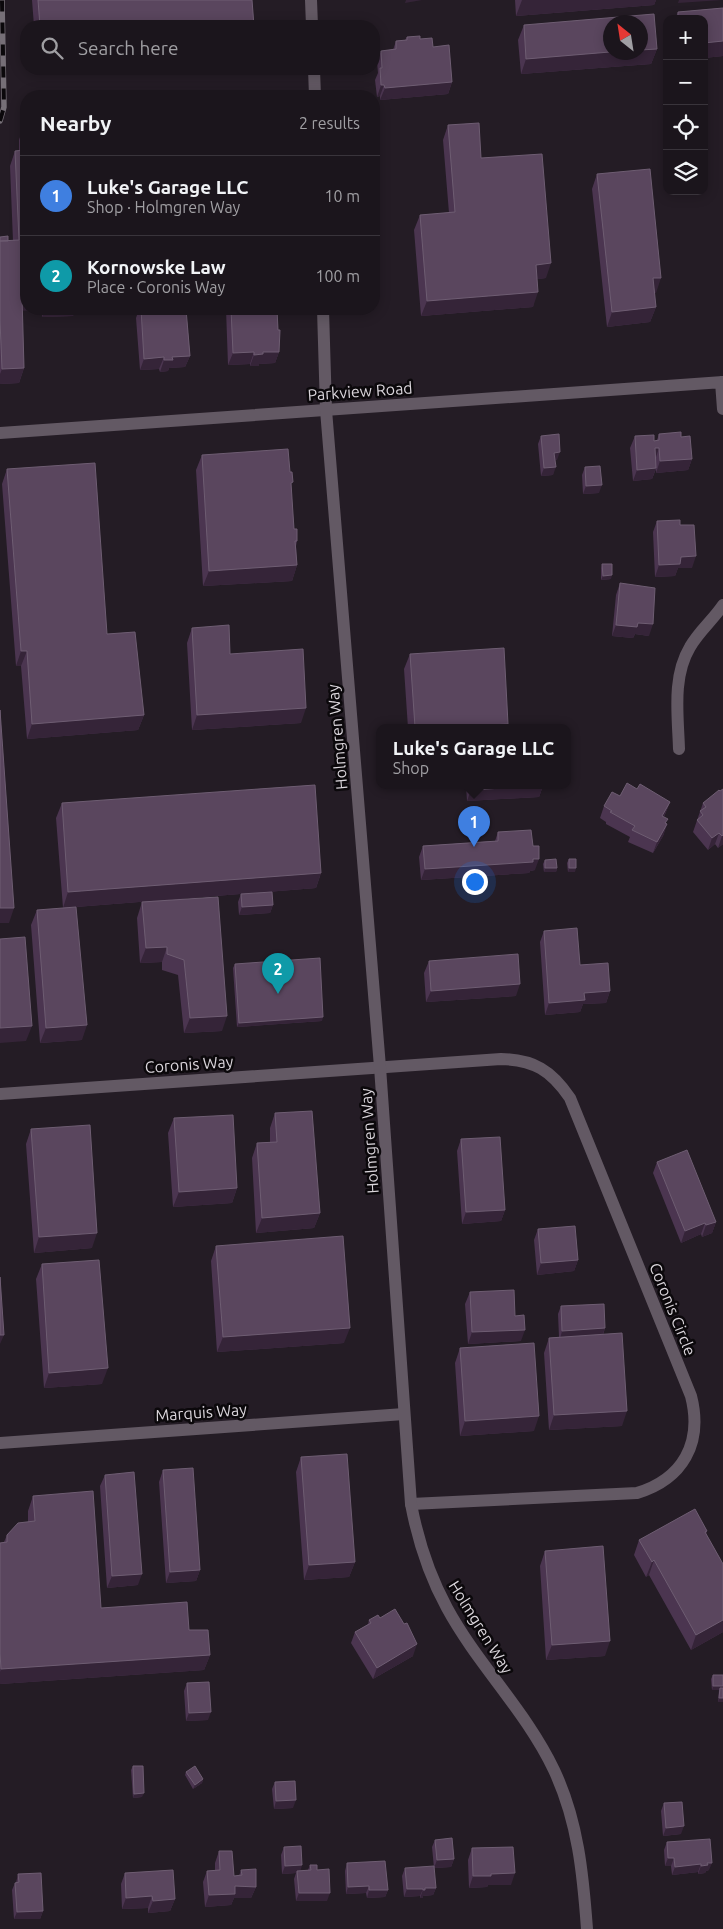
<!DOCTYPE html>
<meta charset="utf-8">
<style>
body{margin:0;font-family:Ubuntu,sans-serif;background:#282229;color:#f1f3f6}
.controls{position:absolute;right:15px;top:15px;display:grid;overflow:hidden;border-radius:10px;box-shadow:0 2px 12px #0003}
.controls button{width:45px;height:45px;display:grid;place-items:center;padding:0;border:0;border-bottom:1px solid #39343b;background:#1b151c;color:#f1f3f6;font:25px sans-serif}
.compass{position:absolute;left:603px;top:15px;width:45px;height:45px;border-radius:50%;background:#1b151c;box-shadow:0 2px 12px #0003;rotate:330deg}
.you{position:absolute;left:474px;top:881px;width:18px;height:18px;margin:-12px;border:4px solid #fff;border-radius:50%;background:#1a73e8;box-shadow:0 0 0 8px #1a73e833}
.badge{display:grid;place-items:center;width:32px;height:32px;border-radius:50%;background:#b45309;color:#fff;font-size:16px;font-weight:700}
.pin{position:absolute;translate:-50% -41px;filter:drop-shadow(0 1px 2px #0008)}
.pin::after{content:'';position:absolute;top:26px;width:18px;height:15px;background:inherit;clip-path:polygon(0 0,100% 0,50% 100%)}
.popup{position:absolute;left:376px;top:724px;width:195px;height:65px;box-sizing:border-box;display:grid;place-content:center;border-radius:10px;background:#1b151c;filter:drop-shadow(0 1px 4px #0005);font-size:16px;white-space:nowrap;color:#a09fa3}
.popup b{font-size:19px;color:#f1f3f6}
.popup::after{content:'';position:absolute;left:50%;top:100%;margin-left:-10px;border:10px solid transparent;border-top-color:#1b151c}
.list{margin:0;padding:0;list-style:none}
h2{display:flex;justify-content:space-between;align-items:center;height:65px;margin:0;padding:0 20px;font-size:21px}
h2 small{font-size:16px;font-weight:400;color:#a09fa3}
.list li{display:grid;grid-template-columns:32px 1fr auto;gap:15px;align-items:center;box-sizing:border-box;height:80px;padding:0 20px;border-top:1px solid #39343b}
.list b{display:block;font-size:19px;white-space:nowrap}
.list p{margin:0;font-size:16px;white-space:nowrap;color:#a09fa3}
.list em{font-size:16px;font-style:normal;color:#a09fa3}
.icon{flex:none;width:28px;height:28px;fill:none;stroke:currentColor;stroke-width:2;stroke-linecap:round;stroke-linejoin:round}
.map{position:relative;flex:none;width:723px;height:1929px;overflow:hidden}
.search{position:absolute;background:#1b151c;box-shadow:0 2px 12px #0003;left:20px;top:20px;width:360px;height:55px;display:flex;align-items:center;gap:12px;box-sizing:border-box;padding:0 18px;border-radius:20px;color:#a09fa3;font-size:19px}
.panel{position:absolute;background:#1b151c;box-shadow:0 2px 12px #0003;left:20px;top:90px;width:360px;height:225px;border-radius:20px}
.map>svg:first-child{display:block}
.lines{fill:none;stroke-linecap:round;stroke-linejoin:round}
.street{stroke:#635964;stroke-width:12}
.secondary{stroke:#635964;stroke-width:12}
.rail-casing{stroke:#766f77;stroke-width:5.5}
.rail{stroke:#0b080b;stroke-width:4;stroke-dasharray:11;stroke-linecap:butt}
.wall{fill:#4b3550}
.shaded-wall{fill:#352438}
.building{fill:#5a465e;stroke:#6e5d72}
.labels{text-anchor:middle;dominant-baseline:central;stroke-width:5;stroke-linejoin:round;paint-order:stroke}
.street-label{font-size:16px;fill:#dad5db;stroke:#0b080b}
</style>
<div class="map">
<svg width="723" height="1929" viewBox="0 0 723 1929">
<rect width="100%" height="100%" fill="#241c25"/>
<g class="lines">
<!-- street -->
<path class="street" d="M721,382l2,27
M0,433l723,-51
M679,749c-1,-34 -7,-72 11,-102 9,-16 23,-27 33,-42
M0,1094l501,-35c33,1 50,11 69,39l121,298c12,47 -8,83 -54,97l-226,11
M0,1443l404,-29"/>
<!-- secondary -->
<path class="secondary" d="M311,0l1,26
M314,69l1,27
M323,309l3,101 54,657 31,437c7,37 18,71 36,104 31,57 79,103 107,162 24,51 29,104 33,159"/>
<!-- rail casing -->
<g class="rail-casing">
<path id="rail" d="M0,121l4,-14 -2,-107"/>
</g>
<!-- rail -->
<use href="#rail" class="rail"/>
</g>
<!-- wall -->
<path class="wall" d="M32,0h220l2,26h-220z
M515,0h141l-2,5 -138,11z
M723,8v48l-19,2v-39h-29l3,-7z
M524,25l133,24 -6,15 -130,10 -3,-34z
M407,37l13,2 13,8 19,35 -4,12 -68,6v-4l-3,1 -2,-17 3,-7 -1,-11 4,-11 12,-1 3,-9 9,-1z
M24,125h2v184h49l-2,7 -31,1v-7h-20l2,58 -5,15 -19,1v-147l8,4h5l-3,-75 5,-15 4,-1v-10z
M448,125l33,33 65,120 -9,1 -4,28 -112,9 -7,-86 6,-15 29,-2 -6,-73z
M597,174l59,119h-2l2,14 -6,15 -43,5 -15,-138z
M139,309h47l4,47 -5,11 -16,1 -1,3 -8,1 -1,-3 -19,1 -4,-52z
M226,309h51l2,43 -4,11 -16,1v2h-9v-2l-22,1z
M659,434l22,3 11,22 -4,11 -32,3v-4l-4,10 -19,2 -3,-33 5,-12 19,5 3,-1z
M541,436l16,24h-2l-2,15 -12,1 -3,-32z
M202,455l89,32 3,42 3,12 -1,5 1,19 -5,16 -89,5 -7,-116z
M585,467l14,26 -16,1 -1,-19z
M7,469l137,246 -6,15 -111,9 -6,-73h-5l-14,-182z
M657,521l23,4 12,43h-14l-3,8 -20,1 -2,-45z
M602,564l9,15 -10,1v-12z
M620,583l29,53 -14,-2 -2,4 -21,-2 4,-41z
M192,628l38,26 71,69 -109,7 -5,-87z
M410,654l96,74h-98l-4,-59z
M466,786h77l-4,11 -72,4z
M723,789v55l-5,4 -3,-4 -7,6 -15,-18 10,-29z
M620,796l50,6 -6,15 2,6 1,1 -4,12 -10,17 -25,-11 2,-5 -24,-13v-2l-6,-4 4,-12z
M62,803l259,70 -5,15 -253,20 -7,-90z
M498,832l35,14 2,24 -5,1 -1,2 -108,7 -2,-23 4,-11 72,-5z
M569,859l6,13h-7l-1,-9z
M545,860l12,8 -1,4h-12l-1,-8z
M241,894l32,11 -3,8 -31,2 -1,-13z
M218,897l4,134 -38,2 -6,-58 -16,-5v-8l-22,1 -3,-45 5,-16z
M37,910l45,130 -42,3 -9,-118z
M544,931l36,34 30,26 -4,12 -23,1 -3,8 -35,3 -5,-73z
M429,961l87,35 -90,6 -2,-29z
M235,964l87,57 -85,6 -4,-59z
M275,1113l45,100 -6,15 -58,5 -4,-75 5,-15 13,-1v-14z
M174,1118l63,70 -5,15 -59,4 -5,-74z
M31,1129l61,119 -58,5 -8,-109z
M461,1139l44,71 -4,11 -39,3 -5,-73z
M657,1162l59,60 -4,11 -10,4 -1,-3 -20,9 -28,-70z
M538,1229l40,31 -4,11 -37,4 -3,-35z
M216,1246l128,97 -127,9 -6,-91z
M42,1264l60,120 -58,4 -8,-109z
M470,1292l45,24 6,25 -53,3 -3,-40z
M561,1306l44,22 -2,7 19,91 -73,4 -5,-77 5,-15 10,-1 -1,-23z
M460,1348l74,83 -74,5 -5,-73z
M301,1457l54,105 -6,15 -45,3 -8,-108z
M163,1470l37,100 -4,11 -30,2 -7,-101z
M105,1475l33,110 -31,3 -7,-102z
M33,1496l68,112 88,22 21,25 -6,15 -204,14v-141l4,-1 3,-7 21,-13v-11z
M707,1531l-1,3 17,30v68l-32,18 -42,-75 -3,2 -12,-22 5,-15z
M545,1551l60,105 -59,4 -6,-94z
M380,1618l33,38 -40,23 -22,-36 4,-11 13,-8 1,-4z
M713,1675h10v27h-5l1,-12h-7l-1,-11z
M187,1683l21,37 -22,1 -2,-30z
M133,1766l9,31 -9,1 -2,-28z
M186,1772l17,7 -1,4 -9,6 -8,-14z
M275,1782l18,26 -19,1 -2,-20z
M664,1803l17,31 -18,2 -2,-25z
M435,1840l19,19 -3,8 -17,1 -2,-21z
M667,1842l42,28 -3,1 -1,2 -7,1v-2l-26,3 -1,-9h-6l-1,-16z
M284,1847l16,24 8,-1 2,-5 7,5 10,31h-31l-2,-22 2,-6 -14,1 -1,-19z
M472,1848l39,37h-23l-1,2 -18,1 -1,-28z
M219,1851l15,25h5l2,-6 15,17 -5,11h-17l-3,7 -26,2 -2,-25 4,-11 8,-1v-7z
M347,1863l41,27 -3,7 -18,1 -1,-5 -20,1 -1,-23z
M405,1868l31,20 -3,7 -10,1v2h-3v-2l-16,1 -2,-21z
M125,1873l50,26 -5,12 -22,2v-5l-26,1 -1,-25z
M18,1874l25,37 -3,8h-26l-2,-29 3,-7h1z"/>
<!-- shaded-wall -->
<path class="shaded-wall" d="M406,0h16l-17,3z
M522,0h134l-2,5 -138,11z
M679,0h43l-44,3z
M723,41v15l-19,2v-15z
M657,49l-6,15 -130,10 5,-15 84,-7h30v-2z
M452,82l-4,12 -68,6 5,-12z
M381,85h3l-4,11 -3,1z
M551,263l-5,15 -15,2 5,-15z
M653,278h8l-5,15 -9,1z
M538,292l-5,15 -112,9 6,-15z
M26,295v14h16v1l-26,1 6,-15z
M656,307l-6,15 -43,5 5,-15z
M45,309h30l-2,7 -31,1z
M254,352l-4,12 -22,1 5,-12z
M263,352h16l-4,11 -16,1v2h-9l4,-11z
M190,356l-5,11 -16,1 -1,3 -8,1 4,-12 8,-3z
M164,357l-5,12 -19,1 4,-11z
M24,368l-5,15 -19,1v-10l2,-5z
M655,448h4l-4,12z
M560,452l-3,8 -5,1 2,-8z
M692,459l-4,11 -32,3 4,-12z
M556,467l-3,8 -12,1 3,-8z
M656,468l-4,11 -19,2 4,-11z
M602,485l-3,8 -16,1 3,-8z
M696,556l-4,12h-14l-3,8 -20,1 4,-12 22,-8z
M297,565l-5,16 -89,5 6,-15z
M612,575l-1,4 -10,1 2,-4z
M638,623l15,1 -4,12 -14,-2 -2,4 -21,-2 4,-11z
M21,651h6l-6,15h-5z
M306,708l-5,15 -109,7 5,-15z
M144,715l-6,15 -111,9 5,-15z
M508,724l-2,4h-73z
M433,726l-1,2h-18l1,-1z
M534,786h9l-4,11 -72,4 4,-11z
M670,802l-5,12 -7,13 4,-11z
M667,824l-4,12 -10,17 4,-11z
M719,833l-4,11 -7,6 4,-12z
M723,835v9l-5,4 4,-12z
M539,859l-4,11 -5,1 -1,2 -108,7 4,-11z
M545,868h12l-1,4h-12z
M569,868h7l-1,4h-7z
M321,873l-5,15 -253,20 5,-16z
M273,905l-3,8 -31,2 3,-8z
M0,908h14l-5,15h-9z
M167,947l-5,15 -22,1 6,-15z
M520,984l-4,12 -90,6 5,-11z
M610,991l-4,12 -23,1 -3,8 -35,3 4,-12 35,-10z
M227,1016l-5,15 -38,2 6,-15z
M323,1017l-1,4 -85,6 2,-4z
M87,1025l-5,15 -42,3 6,-15z
M32,1026l-6,15 -26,2v-15z
M237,1188l-5,15 -59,4 6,-15z
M505,1210l-4,11 -39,3 4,-12z
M320,1213l-6,15 -58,5 6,-15z
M716,1222l-4,11 -10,4 4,-12z
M705,1223l-4,11 -20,9 4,-12z
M97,1233l-5,15 -58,5 5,-16z
M578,1260l-4,11 -37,4 4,-12z
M350,1328l-6,15 -127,9 6,-15z
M605,1328l-3,8 -42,3 2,-8z
M525,1330l-4,11 -53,3 4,-12z
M0,1335h4l-4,9z
M108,1368l-6,16 -58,4 5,-15z
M627,1411l-5,15 -73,4 5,-15z
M539,1416l-5,15 -74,5 5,-15z
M654,1560l-5,15 -3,2 6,-15z
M355,1562l-6,15 -45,3 5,-15z
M200,1570l-4,11 -30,2 4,-11z
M142,1574l-4,11 -31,3 5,-12z
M723,1620v12l-32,18 5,-15z
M610,1641l-5,15 -59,4 6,-15z
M417,1644l-4,12 -40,23 4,-11z
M210,1655l-6,15 -204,14v-12l1,-3z
M713,1686h10v4l-3,-2 -1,2h-7z
M719,1698h4v4h-5z
M211,1712l-3,8 -22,1 3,-8z
M203,1779l-1,4 -9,6 2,-4z
M144,1793l-2,4 -9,1 1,-4z
M296,1800l-3,8 -19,1 2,-8z
M684,1826l-3,8 -18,2 3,-8z
M668,1858h6l-3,8h-6z
M454,1859l-3,8 -17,1 3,-8z
M707,1863h5l-3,7 -3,1 -1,2 -7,1 3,-8z
M701,1864l-3,8 -26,3 3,-8z
M302,1865l-2,8 -3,-2 -1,2 -14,1 3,-8z
M515,1873l-4,12h-23l-1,2 -18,1 4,-12 18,-2z
M235,1886l21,1 -5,11h-17l-3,7 -26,2 4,-12z
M369,1886l-3,7 -20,1 2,-7z
M425,1888h11l-3,7 -10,1v2h-3l3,-8z
M407,1889h16l-3,7 -16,1z
M369,1890h19l-3,7 -18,1z
M299,1893h31l-3,8h-31z
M152,1896l-4,12 -26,1 4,-11z
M175,1899l-5,12 -22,2 5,-12z
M43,1911l-3,8h-26l3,-7z"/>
<!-- building -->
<path class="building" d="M38,0h214l2,26h-214z
M723,8v33l-19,2v-24h-26v-7z
M654,14l3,35 -17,1v-28h-30v30l-84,7 -2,-34z
M420,36v3l12,-1 1,9 16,-2 3,37 -67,6 -1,-3h-3l-1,-17h2l-1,-17 15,-2v-8l11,-1v-3z
M479,123l2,35 61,-4 9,109 -15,2 2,27 -111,9 -7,-86 35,-3 -7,-87z
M24,125h2v170l-4,1 2,72 -22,1 -2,-49v-79l19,-1 -4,-89 10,-1z
M650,169l11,109h-8l3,29 -44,5 -15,-138z
M8,236v5h-8v-4z
M141,309h45l4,47 -18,1 1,3h-9v-3l-20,2z
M231,309h46l1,21h2l-1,22h-16v2l-9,1v-3l-21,1z
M681,432v5l9,-1 2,23 -32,2 -1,-13h-4l1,20 -19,2 -2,-34 19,-1v6l5,-1v-6z
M559,434l1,18 -6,1 2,14 -12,1 -3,-32z
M288,449l2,23h2l1,10 -2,1 3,46h3v12h-2l2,24 -88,6 -7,-116z
M95,463l12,171 28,-2 9,83 -112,9 -5,-73h-6l-14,-182z
M600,466l2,19 -16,1 -1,-19z
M680,520v5h14l2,31 -15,1 -1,7 -21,1 -2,-44z
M602,564h10v11l-9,1z
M620,583l35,5 -2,36 -15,-1 -1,4 -21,-2z
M229,625l1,29 73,-5 3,59 -109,7 -5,-87z
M504,648l4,76 -75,4v-2l-18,1 -5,-73z
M0,710l14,198h-14z
M627,783l10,6 3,-5 30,18 -8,14 6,3 -3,4 2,1 -10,18 -25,-12 3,-4 -25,-14 2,-1 -8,-5 8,-14 8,4z
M315,785l6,88 -253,19 -6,-89z
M471,786h63l-63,4z
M723,789v46l-1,1 -3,-3 -7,5 -15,-18 6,-5 -3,-4 6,-4 -3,-4 16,-13 1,1z
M531,830l2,16h6v13h-6v3l-108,7 -2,-23 75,-5v-9z
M556,859l1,9h-12v-8z
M569,859h7v9h-7z
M272,892l1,13 -31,2 -1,-13z
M218,897l9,119 -37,2 -6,-58 -17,-6v-7l-21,1 -4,-46z
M76,907l11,118 -41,3 -9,-118z
M577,928l3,37 28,-2 2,28 -26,2 1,7 -36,3 -5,-72z
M25,937l7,89 -32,2v-89z
M518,954l2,30 -89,7 -2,-30z
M320,958l3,59 -84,6 -4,-59z
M312,1111l8,102 -58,5 -5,-75 20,-1 -2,-29z
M233,1115l4,73 -58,4 -5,-74z
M90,1125l7,108 -58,4 -8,-108z
M500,1137l5,73 -39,2 -5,-73z
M687,1150l29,72 -10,3 -1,-2 -20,8 -28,-69z
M575,1226l3,34 -37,3 -3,-34z
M343,1236l7,92 -127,9 -7,-91z
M99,1260l9,108 -59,5 -7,-109z
M0,1277l4,58h-4z
M514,1290l1,26 9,-1 1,15 -53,2 -2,-40z
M604,1304l1,24 -43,3 -1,-25z
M622,1333l5,78 -73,4 -5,-77z
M534,1343l5,73 -74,5 -5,-73z
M347,1454l8,108 -46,3 -8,-108z
M193,1468l7,102 -30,2 -7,-102z
M134,1472l8,102 -30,2 -7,-101z
M93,1491l8,117 86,-6 2,28h19l2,25 -209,14 -1,-16v-110l7,-1v-7l11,-12 17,-2 -2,-25z
M695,1509l12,22 -2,1 18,32v56l-27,15 -42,-75 -2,2 -13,-22z
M603,1546l7,95 -58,4 -7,-94z
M395,1609l9,15 3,-1 10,21 -40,24 -22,-36 16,-9 -2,-3 9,-5 2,3z
M713,1675h10v11h-10z
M209,1682l2,30 -22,1 -2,-30z
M720,1688h3v10h-4z
M133,1766h10l1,27 -10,1z
M195,1766l8,13 -8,6 -9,-13z
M295,1781l1,19 -20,1 -1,-19z
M682,1802l2,24 -18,2 -2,-25z
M452,1838l2,21 -17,1 -2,-20z
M710,1839l2,24h-5l1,2 -7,1v-2l-26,3 -1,-9h-6l-1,-16z
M301,1846l1,19 -17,1 -1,-19z
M513,1847l2,26 -24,1v2h-18l-1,-28z
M219,1851h13l2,25 8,-1 -1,-5 15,-1v18l-21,-1v8l-26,1 -2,-24 13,-1z
M385,1861l3,29h-19v-4l-21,1 -1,-24z
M310,1865h7v5l12,-1 1,24h-31l-2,-22 14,-1z
M434,1866l2,22h-11v2h-2v-1h-16l-2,-21z
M173,1870l2,29 -22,2 -1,-5 -26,2 -1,-25z
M41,1873l2,38 -26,1 -2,-29 4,-1 -1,-8z"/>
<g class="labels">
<!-- street labels -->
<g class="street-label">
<text transform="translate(360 391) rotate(-4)">Parkview Road</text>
<text transform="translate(337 737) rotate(-95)">Holmgren Way</text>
<text transform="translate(189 1064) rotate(-4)">Coronis Way</text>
<text transform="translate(369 1141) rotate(-94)">Holmgren Way</text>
<text transform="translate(673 1309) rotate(68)">Coronis Circle</text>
<text transform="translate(201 1412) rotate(-4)">Marquis Way</text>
<text transform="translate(481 1627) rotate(58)">Holmgren Way</text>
</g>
</g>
</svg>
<div class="controls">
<button>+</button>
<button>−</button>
<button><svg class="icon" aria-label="locate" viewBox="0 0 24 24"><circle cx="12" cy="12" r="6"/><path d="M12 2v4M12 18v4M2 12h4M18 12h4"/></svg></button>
<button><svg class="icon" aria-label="layers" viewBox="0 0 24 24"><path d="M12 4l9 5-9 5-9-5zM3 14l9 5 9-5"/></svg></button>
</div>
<svg class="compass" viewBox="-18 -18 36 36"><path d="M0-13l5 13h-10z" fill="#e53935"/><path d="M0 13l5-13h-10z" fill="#a09fa3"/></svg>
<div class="you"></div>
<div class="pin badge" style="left:474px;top:847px;background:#3f7fe0">1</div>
<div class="popup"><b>Luke's Garage LLC</b>Shop</div>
<div class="pin badge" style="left:278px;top:994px;background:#0f9aa8">2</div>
<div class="search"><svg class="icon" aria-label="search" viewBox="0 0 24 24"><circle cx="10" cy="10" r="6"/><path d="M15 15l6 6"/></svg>Search here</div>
<section class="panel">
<h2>Nearby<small>2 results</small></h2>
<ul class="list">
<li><span class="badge" style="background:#3f7fe0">1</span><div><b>Luke's Garage LLC</b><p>Shop · Holmgren Way</p></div><em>10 m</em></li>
<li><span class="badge" style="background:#0f9aa8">2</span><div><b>Kornowske Law</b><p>Place · Coronis Way</p></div><em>100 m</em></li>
</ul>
</section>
</div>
